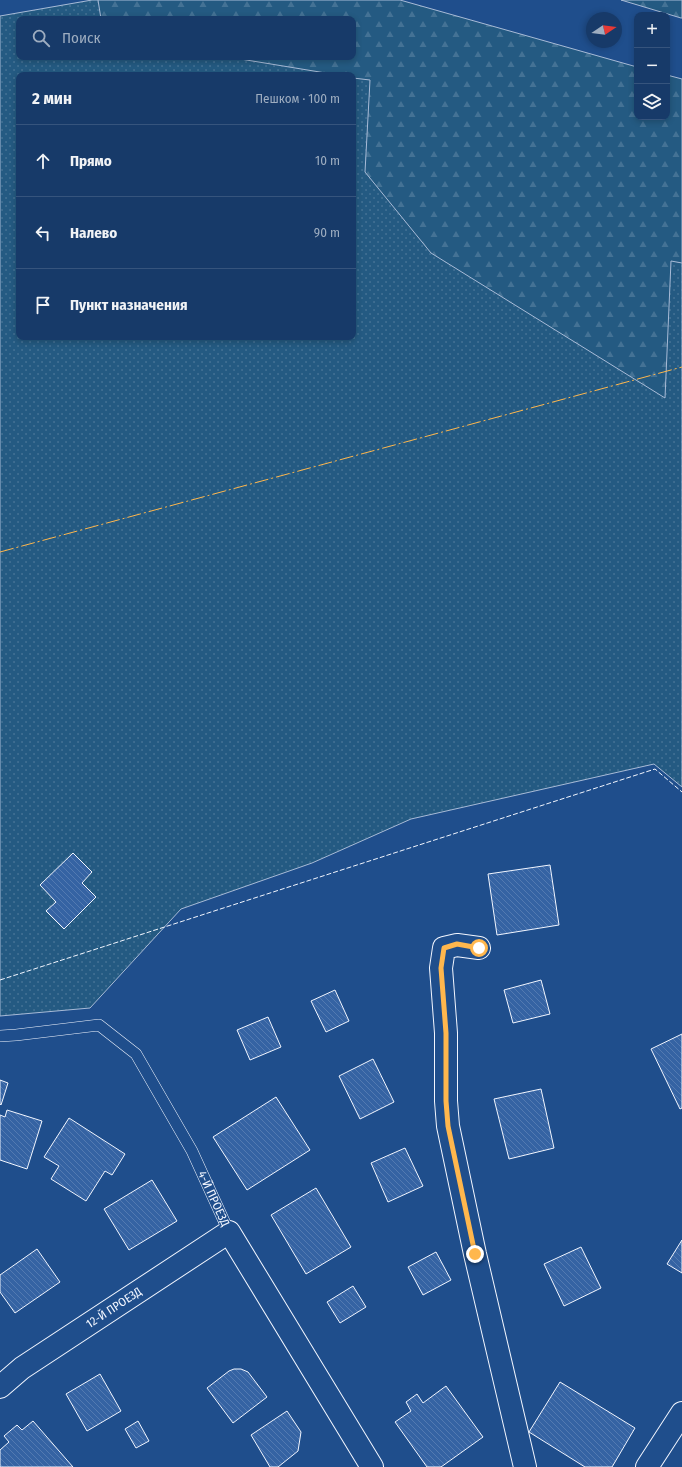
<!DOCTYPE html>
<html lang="ru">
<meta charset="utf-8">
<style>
body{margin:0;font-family:"Fira Sans Condensed",sans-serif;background:#244571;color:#f1f3f6}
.controls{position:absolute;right:12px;top:12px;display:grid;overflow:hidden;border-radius:8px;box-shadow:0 2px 6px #0003}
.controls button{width:36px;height:36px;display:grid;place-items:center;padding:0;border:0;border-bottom:1px solid #36547d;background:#173a69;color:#f1f3f6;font:20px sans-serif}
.compass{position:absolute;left:586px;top:12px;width:36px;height:36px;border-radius:50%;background:#173a69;box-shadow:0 2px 6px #0003;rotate:77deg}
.stop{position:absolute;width:12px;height:12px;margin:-9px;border:3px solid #ffb74d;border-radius:50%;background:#fff}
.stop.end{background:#ffb74d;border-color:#fff;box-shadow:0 1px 4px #0008}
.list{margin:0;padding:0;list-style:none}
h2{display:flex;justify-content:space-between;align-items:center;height:52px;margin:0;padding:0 16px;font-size:17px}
h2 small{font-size:13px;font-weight:400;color:#9eadc0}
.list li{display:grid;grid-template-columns:26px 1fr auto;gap:12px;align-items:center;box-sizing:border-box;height:72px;padding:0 16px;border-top:1px solid #36547d}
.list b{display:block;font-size:15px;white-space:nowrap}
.list em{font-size:13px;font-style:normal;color:#9eadc0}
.icon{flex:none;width:22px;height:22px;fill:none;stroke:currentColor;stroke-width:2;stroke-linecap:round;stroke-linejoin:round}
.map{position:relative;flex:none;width:682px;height:1467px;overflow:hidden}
.search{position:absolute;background:#173a69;box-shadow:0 2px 6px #0003;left:16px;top:16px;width:340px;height:44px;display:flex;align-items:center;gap:10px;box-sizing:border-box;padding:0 14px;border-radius:8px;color:#9eadc0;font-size:15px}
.panel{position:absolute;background:#173a69;box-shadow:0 2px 6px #0003;left:16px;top:72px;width:340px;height:268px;border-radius:8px}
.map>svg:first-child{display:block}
.grass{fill:url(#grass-dots);stroke:#a8bbd7;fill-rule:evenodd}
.forest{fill:url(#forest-firs);stroke:#a8bbd7}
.building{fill:url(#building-back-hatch);stroke:#f2f6ff}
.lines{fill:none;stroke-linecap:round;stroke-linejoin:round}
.service-casing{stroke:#f2f6ff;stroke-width:12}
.minor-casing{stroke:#f2f6ff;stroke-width:24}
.service{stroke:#1f4e8c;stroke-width:11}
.minor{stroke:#1f4e8c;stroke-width:22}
.fence{stroke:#f2f6ff;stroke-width:1;stroke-dasharray:5 2;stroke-linecap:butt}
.power{stroke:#ffb74d;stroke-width:1;stroke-dasharray:14 3 2 3;stroke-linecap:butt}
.route{stroke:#ffb74d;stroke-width:5}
.labels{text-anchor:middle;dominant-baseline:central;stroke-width:3;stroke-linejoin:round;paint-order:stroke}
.street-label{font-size:12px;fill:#f2f6ff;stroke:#1f4e8c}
</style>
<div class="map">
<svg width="682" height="1467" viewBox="0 0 682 1467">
<defs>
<pattern id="grass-dots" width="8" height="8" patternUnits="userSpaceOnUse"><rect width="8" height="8" fill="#245a82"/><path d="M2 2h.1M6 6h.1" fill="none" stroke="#447295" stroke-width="1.8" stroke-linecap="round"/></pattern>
<pattern id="forest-firs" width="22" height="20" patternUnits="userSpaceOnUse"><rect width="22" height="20" fill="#245a82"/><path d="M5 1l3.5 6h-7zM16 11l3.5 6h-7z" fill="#447295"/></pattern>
<pattern id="building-back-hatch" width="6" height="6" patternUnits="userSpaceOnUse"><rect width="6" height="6" fill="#3563a3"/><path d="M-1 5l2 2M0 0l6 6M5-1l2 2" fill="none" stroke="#537ab1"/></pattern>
</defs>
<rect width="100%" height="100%" fill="#1f4e8c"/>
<!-- grass -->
<path class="grass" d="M92,0h115l98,19h-286v38h334l284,60h30l15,-25v695l-28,-23 -243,55 -99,44 -131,46 -91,99 -90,8v-1000zM19,75h334v262h-334z"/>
<!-- forest -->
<path class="forest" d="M98,0h302l237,67v50h30v-42l15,4v184l-11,-2 -6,137 -234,-145 -66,-81 5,-92 -17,-2v-3h-15l-110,-18h125v-38h-252z
M621,0h61v18h-1z"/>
<!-- building -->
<path class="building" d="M73,853l19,19 -10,11 14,14 -32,32 -18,-18 10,-9 -16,-17z
M550,865l9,60 -62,10 -9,-61z
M541,980l9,34 -37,9 -9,-33z
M335,990l14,31 -23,11 -15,-31z
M268,1017l13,30 -31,13 -13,-30z
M682,1034v74l-2,1 -29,-60z
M373,1059l21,43 -34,17 -21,-43z
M0,1080l8,3 -7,22 -1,-1z
M541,1089l13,59 -45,11 -15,-60z
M276,1097l34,53 -63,40 -34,-53z
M7,1110l35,11 -15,48 -27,-9v-45l5,2z
M69,1118l56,36 -13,21 -7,-4 -19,30 -35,-22 8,-13 -15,-9z
M405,1148l18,38 -35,16 -17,-39z
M152,1180l25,41 -48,29 -25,-41z
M316,1188l35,59 -45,27 -35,-59z
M682,1240v33l-15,-9z
M581,1247l20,41 -37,18 -20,-42z
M37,1249l23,33 -45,31 -15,-21v-17z
M436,1252l15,28 -28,15 -15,-28z
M353,1286l13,21 -26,16 -13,-21z
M234,1369h7l7,3 19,25 -34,26 -26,-35 22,-17z
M100,1374l21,37 -34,20 -21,-37z
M560,1382l75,46 -23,39h-27l-56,-35z
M446,1386l37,51 -42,30h-14l-32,-45 16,-11 -5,-9 11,-8 6,9z
M287,1411l14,21 -3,19 -20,16h-8l-19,-32z
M33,1421l40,46h-73v-17l9,-8 -5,-6 13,-11 5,5z
M138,1421l11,20 -13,7 -11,-19z"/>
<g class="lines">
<!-- service casing -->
<g class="service-casing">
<g id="service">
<path id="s1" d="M0,1036l16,-1 83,-10 37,29 56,97 37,81"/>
</g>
</g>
<!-- minor casing -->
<g class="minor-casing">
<g id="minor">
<path d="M479,948l-22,-3 -13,3 -3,20 5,65v68l2,25 27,128 50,213"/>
<path id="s2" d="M0,1387l22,-19 207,-136 143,235"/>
<path d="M647,1467l35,-54"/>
</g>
</g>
<!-- service -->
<use href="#service" class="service"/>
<!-- minor -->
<use href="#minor" class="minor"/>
<!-- fence -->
<path class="fence" d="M0,980l655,-211 27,23"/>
<!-- power -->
<path class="power" d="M0,552l682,-185"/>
</g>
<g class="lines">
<!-- route -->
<path class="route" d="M475,1254l-27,-128 -2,-25v-68l-5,-65 3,-20 13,-4 22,4"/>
</g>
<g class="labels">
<!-- street labels -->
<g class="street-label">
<text stroke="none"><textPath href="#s1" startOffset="311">4-Й ПРОЕЗД</textPath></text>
<text stroke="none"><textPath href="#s2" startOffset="139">12-Й ПРОЕЗД</textPath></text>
</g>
</g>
</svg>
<div class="controls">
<button>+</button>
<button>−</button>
<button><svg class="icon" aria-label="layers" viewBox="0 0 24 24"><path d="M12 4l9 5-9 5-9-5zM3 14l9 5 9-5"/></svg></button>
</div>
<svg class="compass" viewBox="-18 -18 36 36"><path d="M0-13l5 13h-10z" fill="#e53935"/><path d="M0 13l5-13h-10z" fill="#9eadc0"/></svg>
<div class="stop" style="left:479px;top:948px"></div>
<div class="stop end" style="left:475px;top:1254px"></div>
<div class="search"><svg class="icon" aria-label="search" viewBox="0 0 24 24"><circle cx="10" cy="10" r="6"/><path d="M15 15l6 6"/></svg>Поиск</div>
<section class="panel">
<h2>2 мин<small>Пешком · 100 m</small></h2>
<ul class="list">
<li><svg class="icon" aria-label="ahead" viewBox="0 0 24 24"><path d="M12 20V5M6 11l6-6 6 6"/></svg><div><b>Прямо</b></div><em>10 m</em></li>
<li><svg class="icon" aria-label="left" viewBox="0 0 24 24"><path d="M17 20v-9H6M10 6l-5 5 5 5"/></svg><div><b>Налево</b></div><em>90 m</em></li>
<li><svg class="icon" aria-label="arrive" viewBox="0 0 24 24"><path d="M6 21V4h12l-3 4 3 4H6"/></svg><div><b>Пункт назначения</b></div></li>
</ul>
</section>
</div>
